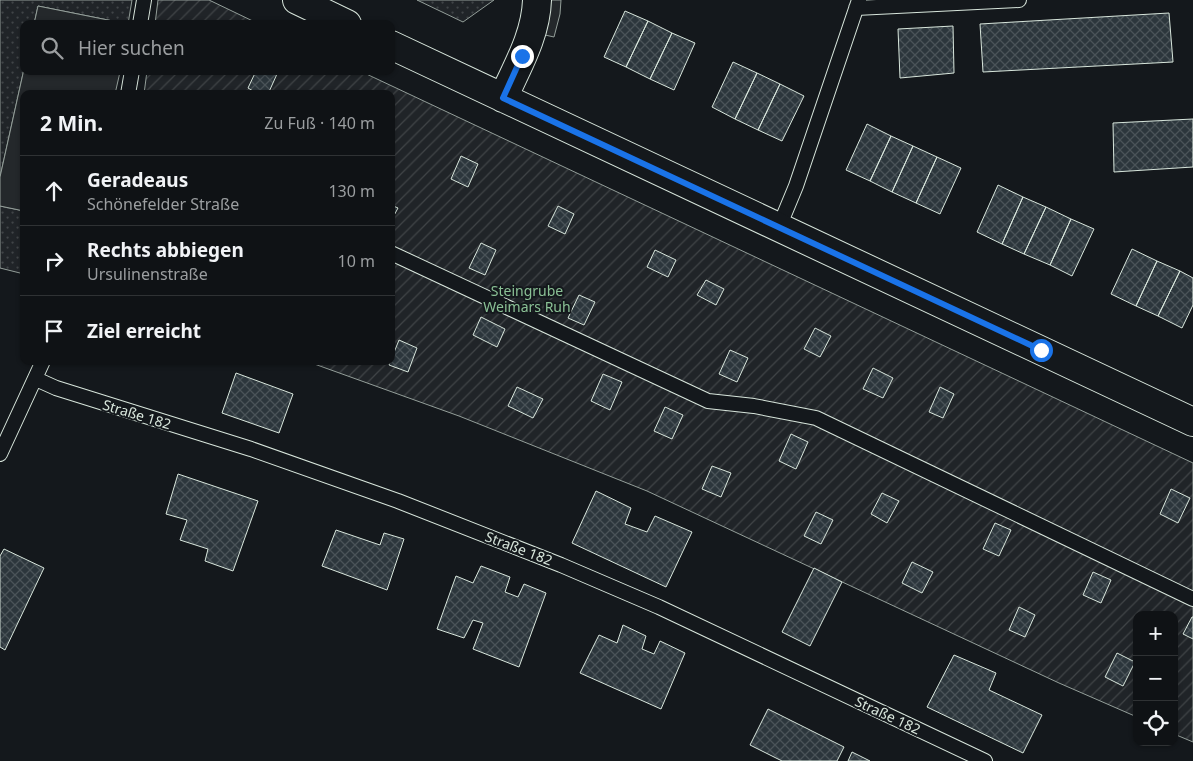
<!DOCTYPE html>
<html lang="de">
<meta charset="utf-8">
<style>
body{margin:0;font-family:"Noto Sans",sans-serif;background:#181b1e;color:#f1f3f6}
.controls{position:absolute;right:15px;bottom:15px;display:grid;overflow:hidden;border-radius:10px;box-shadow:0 1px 4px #0004}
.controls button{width:45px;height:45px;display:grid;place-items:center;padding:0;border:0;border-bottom:1px solid #2f3234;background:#0f1215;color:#f1f3f6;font:25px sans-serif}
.stop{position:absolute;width:15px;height:15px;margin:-11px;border:4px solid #1a73e8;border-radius:50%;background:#fff}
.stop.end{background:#1a73e8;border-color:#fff;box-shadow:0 1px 5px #0008}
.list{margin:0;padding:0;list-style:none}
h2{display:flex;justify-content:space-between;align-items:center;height:65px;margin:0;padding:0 20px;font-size:21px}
h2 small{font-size:16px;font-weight:400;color:#9b9ea0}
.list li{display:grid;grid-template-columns:32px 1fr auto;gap:15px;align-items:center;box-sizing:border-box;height:70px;padding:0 20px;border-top:1px solid #2f3234}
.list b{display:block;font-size:19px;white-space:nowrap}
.list p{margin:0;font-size:16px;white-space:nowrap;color:#9b9ea0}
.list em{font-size:16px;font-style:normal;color:#9b9ea0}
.icon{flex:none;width:28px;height:28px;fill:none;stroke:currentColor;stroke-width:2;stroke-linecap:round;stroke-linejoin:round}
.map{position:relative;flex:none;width:1193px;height:761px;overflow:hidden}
.search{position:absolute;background:#0f1215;box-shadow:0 1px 4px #0004;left:20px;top:20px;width:375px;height:55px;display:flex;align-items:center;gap:12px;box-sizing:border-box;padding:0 18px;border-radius:10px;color:#9b9ea0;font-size:19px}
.panel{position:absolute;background:#0f1215;box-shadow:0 1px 4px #0004;left:20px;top:90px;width:375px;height:275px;border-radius:10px}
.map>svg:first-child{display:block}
.park{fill:url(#park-dots);stroke:#939e99}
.garden{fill:url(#garden-furrows);stroke:#939e99}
.parking{fill:#24282b;stroke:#939e99}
.building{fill:url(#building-cross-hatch);stroke:#d8e6dc}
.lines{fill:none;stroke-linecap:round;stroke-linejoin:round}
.lane-casing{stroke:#d8e6dc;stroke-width:16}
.street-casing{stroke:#d8e6dc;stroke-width:30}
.lane{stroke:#14181c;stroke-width:14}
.street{stroke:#14181c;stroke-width:28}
.route{stroke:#1a73e8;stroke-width:6}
.labels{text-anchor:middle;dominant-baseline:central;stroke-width:4;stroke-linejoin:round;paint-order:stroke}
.park-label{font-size:14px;fill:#8ac095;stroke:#14181c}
.street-label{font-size:14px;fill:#d8e6dc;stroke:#14181c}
</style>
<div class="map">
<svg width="1193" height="761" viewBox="0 0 1193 761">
<defs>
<pattern id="park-dots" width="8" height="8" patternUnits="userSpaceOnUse" patternTransform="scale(1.25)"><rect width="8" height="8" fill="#202428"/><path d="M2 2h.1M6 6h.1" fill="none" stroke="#404447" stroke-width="1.8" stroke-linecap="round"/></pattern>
<pattern id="garden-furrows" width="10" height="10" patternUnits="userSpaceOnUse" patternTransform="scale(1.25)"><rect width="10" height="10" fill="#202428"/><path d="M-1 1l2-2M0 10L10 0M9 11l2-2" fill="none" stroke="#404447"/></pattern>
<pattern id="building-cross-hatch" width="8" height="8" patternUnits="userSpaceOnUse" patternTransform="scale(1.25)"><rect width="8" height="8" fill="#2c363c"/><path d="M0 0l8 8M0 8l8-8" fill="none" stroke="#4a5358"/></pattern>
</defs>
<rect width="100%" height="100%" fill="#14181c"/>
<!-- park -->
<path class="park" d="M0,0h132l-4,24h-15v-3l-75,-15 -4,18h-10v45l-24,108z
M417,0h77l-31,22z
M0,206l24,5v63l-24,-6z"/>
<!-- garden -->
<path class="garden" d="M158,0h51l50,24h-104z
M147,71h213l833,392v279l-19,-8v-119h-37v102l-78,-34 -412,-192 -188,-75 -153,-55h85v-267h-247z"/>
<!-- parking -->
<path class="parking" d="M551,0h10l-1,14 -6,23 -9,-2z
M38,6l75,15v3h-79z
M24,69v2l96,1 -5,22h-91v117l-24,-5v-29z"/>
<!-- building -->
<path class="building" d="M625,11l23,10 -22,46 -22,-10z
M1169,13l4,49 -190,10 -3,-48z
M648,21l24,12 -22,46 -24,-12z
M953,26l1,47 -54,5 -2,-49z
M672,33l23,10 -21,47 -24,-11z
M733,62l24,11 -22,46 -23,-12z
M256,71h16l5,3 -9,20h-10l-10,-6z
M757,73l23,11 -22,46 -23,-11z
M780,84l24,12 -22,45 -24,-11z
M1193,119v48l-79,5 -1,-49z
M867,124l24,12 -21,45 -24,-11z
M891,136l22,10 -21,46 -22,-11z
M913,146l24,11 -21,46 -24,-11z
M461,156l17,8 -10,23 -17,-8z
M937,157l24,11 -21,46 -24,-11z
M998,185l25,12 -21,47 -25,-12z
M1023,197l23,10 -22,47 -22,-10z
M391,205l7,3 -7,13z
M558,206l16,8 -9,20 -17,-8z
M1046,207l25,12 -21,46 -26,-11z
M1071,219l23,10 -22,47 -22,-11z
M481,243l15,7 -11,25 -16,-7z
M1132,249l25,12 -21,45 -25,-12z
M655,250l21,10 -8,17 -21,-10z
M1157,261l23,10 -22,45 -22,-10z
M1180,271l13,7v27l-11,23 -24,-12z
M706,280l18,9 -8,16 -19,-10z
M579,295l16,7 -11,23 -16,-7z
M481,317l24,12 -8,18 -24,-12z
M815,328l16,8 -11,21 -16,-8z
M399,340l18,8 -9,24 -19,-7z
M730,350l18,8 -11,24 -18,-8z
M873,368l20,10 -10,20 -20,-9z
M236,373l57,21 -14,39 -57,-20z
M603,374l19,8 -12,28 -19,-9z
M517,387l26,12 -10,19 -25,-12z
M940,387l14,7 -11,24 -14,-6z
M665,407l18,8 -11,24 -18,-8z
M791,434l17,8 -12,27 -17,-8z
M712,466l19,7 -10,24 -19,-8z
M178,474l80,27 -25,70 -28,-10 3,-12 -28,-9 7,-20 -21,-6z
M1171,489l19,9 -12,25 -18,-9z
M596,491l35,17 -6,16 22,8 8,-16 37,16 -26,55 -94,-44z
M882,493l17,8 -12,22 -16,-9z
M816,512l17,8 -12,24 -17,-8z
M995,523l16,7 -12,26 -16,-7z
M336,530l44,15 4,-12 20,6 -17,51 -65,-24z
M4,549l40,19 -39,82 -5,-3v-91z
M912,562l21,10 -11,21 -20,-10z
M481,566l29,11 -5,15 13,5 6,-13 22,9 -27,74 -46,-18 10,-26 -10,-3 -9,18 -27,-9 19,-53 17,7z
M814,568l28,14 -32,64 -28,-14z
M1093,572l18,8 -10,23 -18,-8z
M1019,607l16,8 -10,22 -16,-7z
M1192,617h1v22l-10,-5z
M623,625l23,11 -4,13 12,5 6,-13 25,12 -24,56 -81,-36 19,-38 18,8z
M1117,653l18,9 -12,24 -18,-9z
M954,655l42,18 -7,17 53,25 -19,38 -96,-46z
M768,709l76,38 -7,14h-55l-32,-16z
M852,752l18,9h-22z"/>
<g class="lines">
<!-- lane casing -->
<g class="lane-casing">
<path id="lane" d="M856,8l163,-8
M140,24l4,-24
M128,94l4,-23
M779,227l17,-41 63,-186
M391,253l317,148 46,5 62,12 377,181
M36,379l20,9 195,61 147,52 163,64 98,42 326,154
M0,454l43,-93"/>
</g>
<!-- street casing -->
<g class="street-casing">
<path id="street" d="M297,0l50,24
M391,45l802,377
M503,98c14,-31 33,-63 34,-98"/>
</g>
<!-- lane -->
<use href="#lane" class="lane"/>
<!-- street -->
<use href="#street" class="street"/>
</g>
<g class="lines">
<!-- route -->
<path class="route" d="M522,56l-19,42 538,252"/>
</g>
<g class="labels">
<!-- park labels -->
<g class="park-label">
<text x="527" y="290">Steingrube<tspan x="527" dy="16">Weimars Ruh</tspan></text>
</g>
<!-- street labels -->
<g class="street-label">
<text transform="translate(137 414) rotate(17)">Straße 182</text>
<text transform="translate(519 548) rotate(21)">Straße 182</text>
<text transform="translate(888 715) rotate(25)">Straße 182</text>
</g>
</g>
</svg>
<div class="controls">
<button>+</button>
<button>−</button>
<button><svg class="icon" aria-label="locate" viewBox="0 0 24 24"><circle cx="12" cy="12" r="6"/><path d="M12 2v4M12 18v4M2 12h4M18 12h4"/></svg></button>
</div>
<div class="stop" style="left:1041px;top:350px"></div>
<div class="stop end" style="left:522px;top:56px"></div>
<div class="search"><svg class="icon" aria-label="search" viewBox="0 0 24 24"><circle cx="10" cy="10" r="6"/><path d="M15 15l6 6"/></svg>Hier suchen</div>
<section class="panel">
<h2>2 Min.<small>Zu Fuß · 140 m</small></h2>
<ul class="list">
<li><svg class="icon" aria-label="ahead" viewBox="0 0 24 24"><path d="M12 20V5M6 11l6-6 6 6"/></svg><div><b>Geradeaus</b><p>Schönefelder Straße</p></div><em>130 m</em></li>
<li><svg class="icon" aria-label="right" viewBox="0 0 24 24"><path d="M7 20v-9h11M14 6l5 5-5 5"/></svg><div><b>Rechts abbiegen</b><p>Ursulinenstraße</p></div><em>10 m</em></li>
<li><svg class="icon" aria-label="arrive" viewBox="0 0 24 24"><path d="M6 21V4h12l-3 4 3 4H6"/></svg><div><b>Ziel erreicht</b></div></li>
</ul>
</section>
</div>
